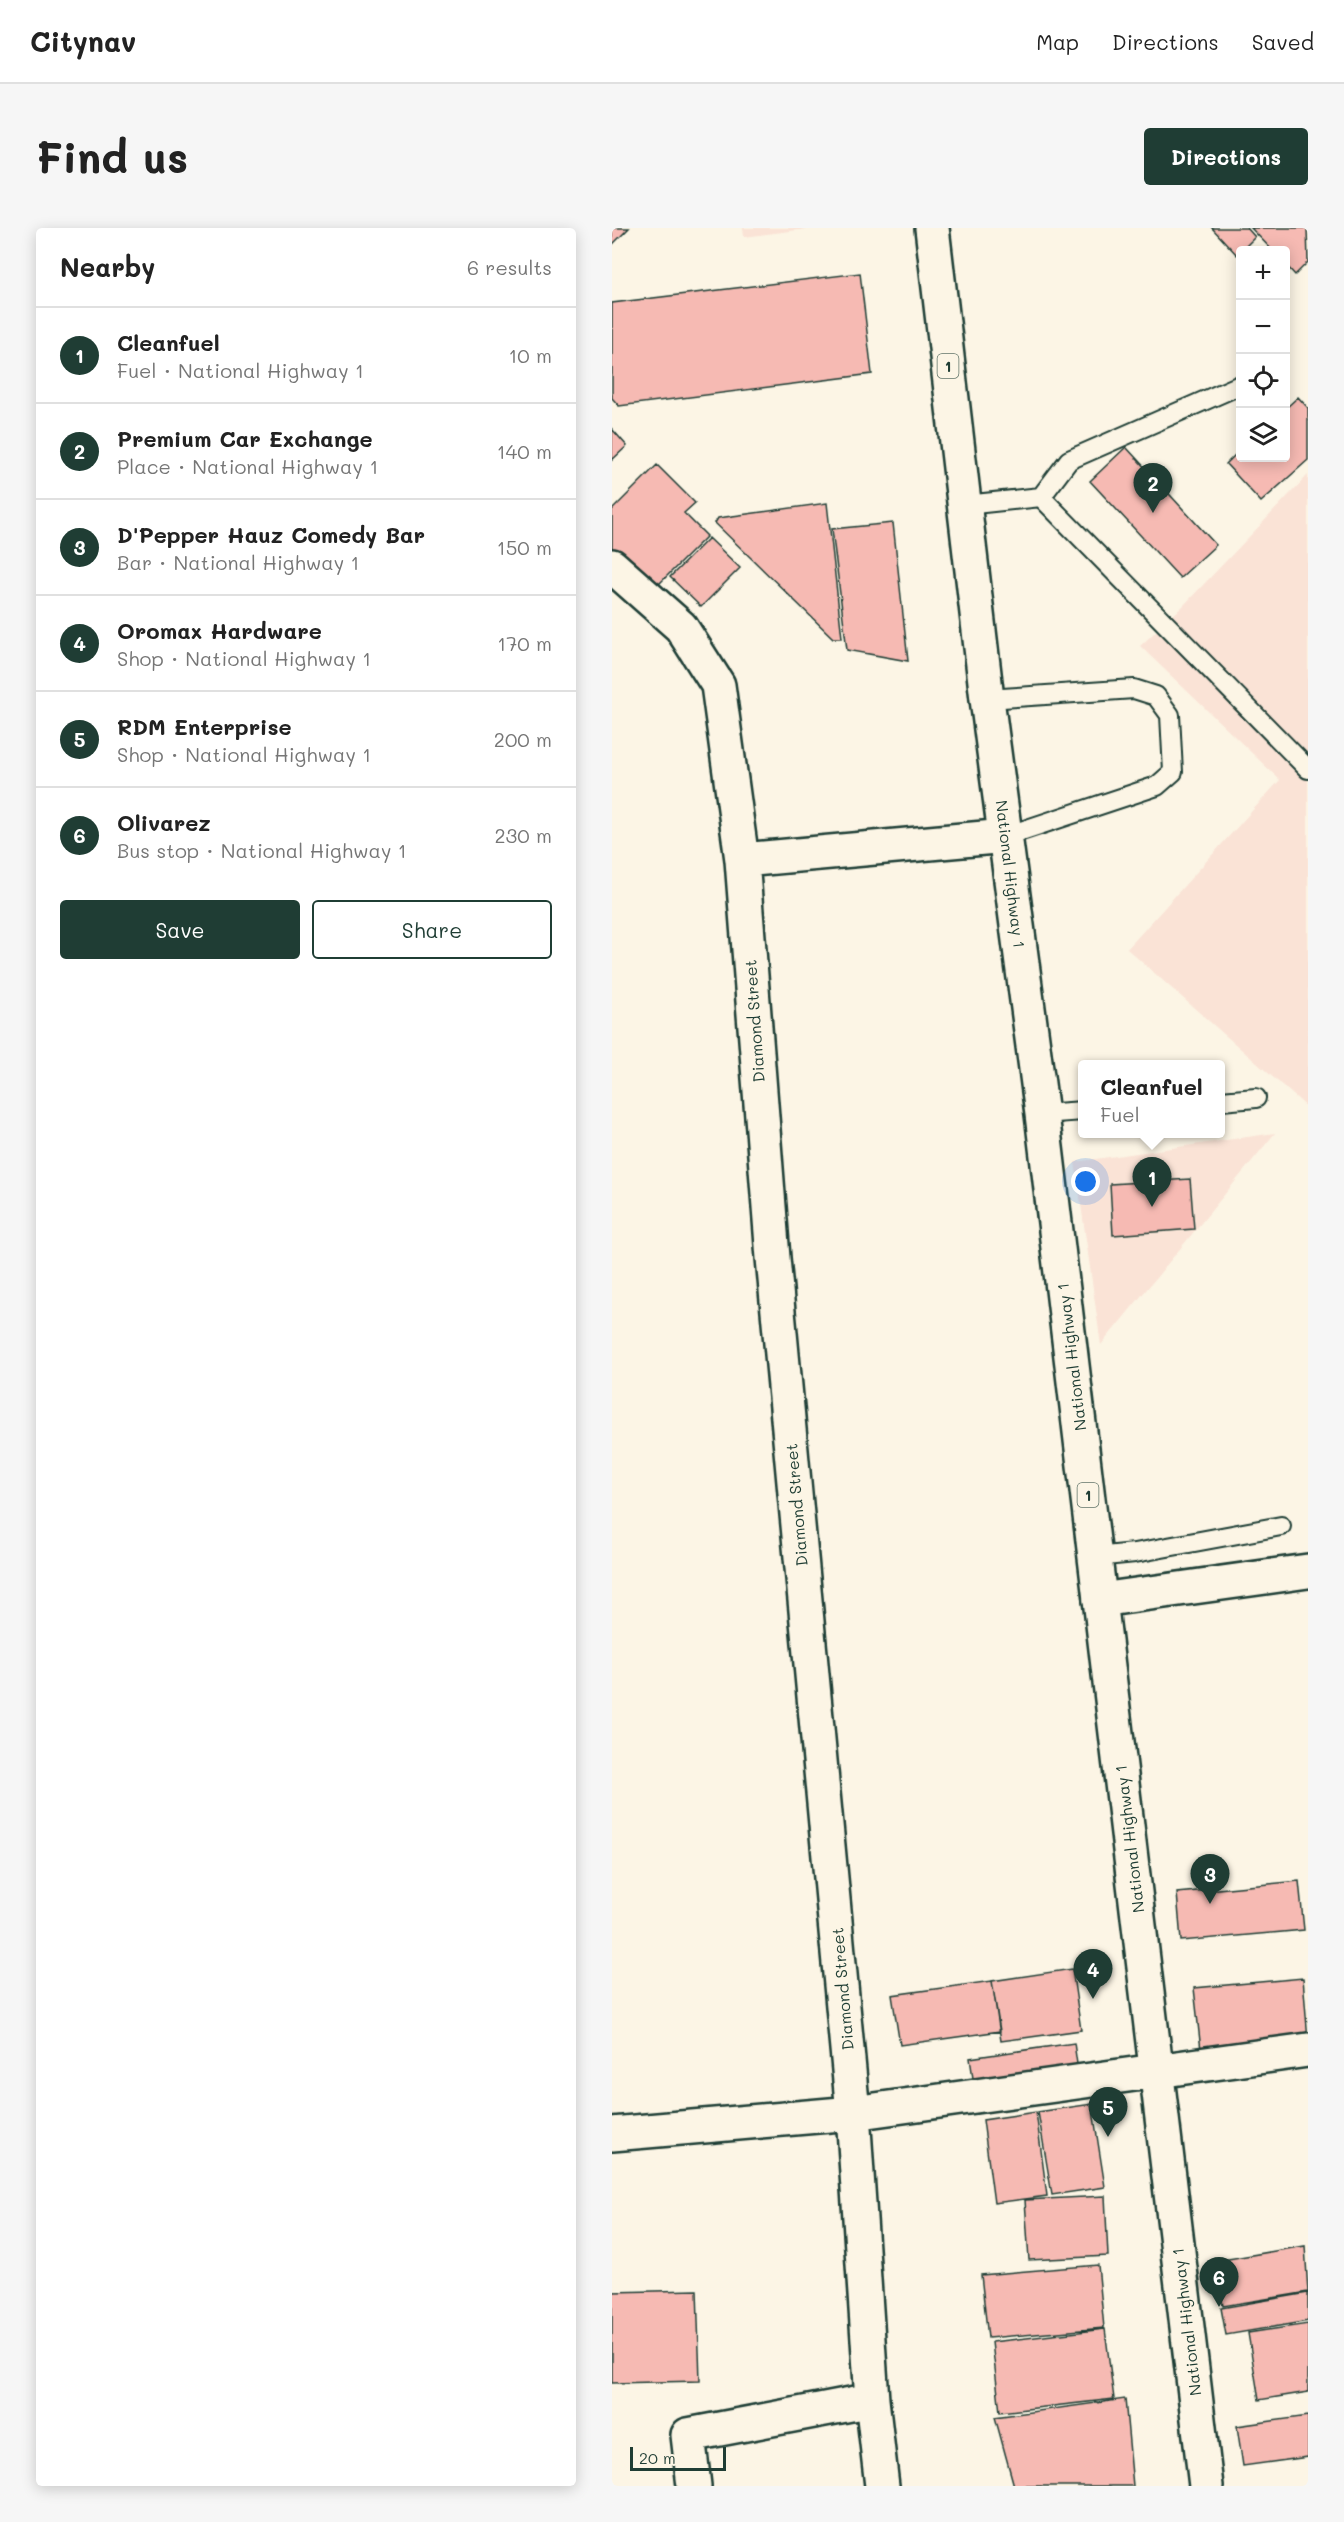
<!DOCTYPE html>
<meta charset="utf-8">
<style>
body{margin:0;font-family:Mali,sans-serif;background:#f6f6f6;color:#222}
.controls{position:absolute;right:18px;top:18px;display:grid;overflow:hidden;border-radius:6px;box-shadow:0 3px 15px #0003}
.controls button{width:54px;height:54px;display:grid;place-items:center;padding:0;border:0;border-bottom:2px solid #e0e0e0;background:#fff;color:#222;font:30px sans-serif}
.scale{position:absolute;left:18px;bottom:15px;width:96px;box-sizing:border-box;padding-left:6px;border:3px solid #1f3d34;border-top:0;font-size:16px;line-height:21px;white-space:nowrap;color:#1f3d34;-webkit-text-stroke:4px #fcf5e5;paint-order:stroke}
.you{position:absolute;left:474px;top:954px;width:21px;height:21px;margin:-15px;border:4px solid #fff;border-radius:50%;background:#1a73e8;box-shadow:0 0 0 9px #1a73e833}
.badge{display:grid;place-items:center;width:39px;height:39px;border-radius:50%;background:#1f3d34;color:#fff;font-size:20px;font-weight:700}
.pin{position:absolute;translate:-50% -50px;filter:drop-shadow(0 2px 3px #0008)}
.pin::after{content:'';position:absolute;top:32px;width:21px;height:18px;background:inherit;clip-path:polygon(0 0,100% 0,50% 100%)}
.popup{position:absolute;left:466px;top:832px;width:147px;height:78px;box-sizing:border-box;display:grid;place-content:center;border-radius:6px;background:#fff;filter:drop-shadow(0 2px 4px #0005);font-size:20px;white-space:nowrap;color:#767676}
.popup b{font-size:22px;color:#222}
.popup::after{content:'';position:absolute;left:50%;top:100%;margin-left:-12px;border:12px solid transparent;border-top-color:#fff}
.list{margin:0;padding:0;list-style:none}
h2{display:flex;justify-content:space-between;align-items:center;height:78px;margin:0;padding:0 24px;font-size:26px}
h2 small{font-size:20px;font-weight:400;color:#767676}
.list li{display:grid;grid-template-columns:39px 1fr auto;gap:18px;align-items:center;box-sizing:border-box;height:96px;padding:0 24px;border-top:2px solid #e0e0e0}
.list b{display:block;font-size:22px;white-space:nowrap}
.list p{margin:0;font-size:20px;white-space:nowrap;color:#767676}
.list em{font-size:20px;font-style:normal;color:#767676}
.actions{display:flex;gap:12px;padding:18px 24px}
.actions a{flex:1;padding:14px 0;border:2px solid #1f3d34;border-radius:6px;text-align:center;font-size:21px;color:#1f3d34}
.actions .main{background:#1f3d34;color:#fff}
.icon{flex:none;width:33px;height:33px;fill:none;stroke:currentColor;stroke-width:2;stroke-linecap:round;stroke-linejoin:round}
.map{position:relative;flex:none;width:696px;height:2258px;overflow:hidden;border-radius:6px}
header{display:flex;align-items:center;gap:36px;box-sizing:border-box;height:84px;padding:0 30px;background:#fff;border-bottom:2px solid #e0e0e0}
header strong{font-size:28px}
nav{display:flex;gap:33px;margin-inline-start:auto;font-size:21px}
.intro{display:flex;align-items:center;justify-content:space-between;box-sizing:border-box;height:144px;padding:0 36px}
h1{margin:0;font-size:42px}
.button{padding:15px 27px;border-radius:6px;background:#1f3d34;color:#fff;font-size:21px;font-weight:700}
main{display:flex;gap:36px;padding:0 36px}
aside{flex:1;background:#fff;border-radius:6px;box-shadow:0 3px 15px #0003}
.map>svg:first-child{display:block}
.built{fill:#fae3d6}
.building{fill:#f6bab3;stroke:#1f3d34;stroke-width:1.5}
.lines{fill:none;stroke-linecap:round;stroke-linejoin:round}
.lane-casing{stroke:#1f3d34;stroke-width:22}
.street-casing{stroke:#1f3d34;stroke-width:38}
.highway-casing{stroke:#1f3d34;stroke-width:38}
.lane{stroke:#fcf5e5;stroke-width:18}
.street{stroke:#fcf5e5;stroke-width:33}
.highway{stroke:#fcf5e5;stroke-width:33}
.labels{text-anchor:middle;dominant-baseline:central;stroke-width:5;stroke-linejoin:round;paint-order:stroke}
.shield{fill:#fcf5e5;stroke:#617469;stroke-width:1.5}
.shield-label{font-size:15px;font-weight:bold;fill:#1f3d34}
.street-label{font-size:16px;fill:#1f3d34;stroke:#fcf5e5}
</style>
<header>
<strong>Citynav</strong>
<nav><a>Map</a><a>Directions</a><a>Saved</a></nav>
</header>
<div class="intro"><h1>Find us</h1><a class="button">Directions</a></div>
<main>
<aside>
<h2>Nearby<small>6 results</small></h2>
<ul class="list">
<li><span class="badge">1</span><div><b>Cleanfuel</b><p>Fuel · National Highway 1</p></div><em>10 m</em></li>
<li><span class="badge">2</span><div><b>Premium Car Exchange</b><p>Place · National Highway 1</p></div><em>140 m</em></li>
<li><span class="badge">3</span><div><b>D'Pepper Hauz Comedy Bar</b><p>Bar · National Highway 1</p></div><em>150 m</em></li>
<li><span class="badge">4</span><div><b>Oromax Hardware</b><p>Shop · National Highway 1</p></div><em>170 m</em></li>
<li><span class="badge">5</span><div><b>RDM Enterprise</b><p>Shop · National Highway 1</p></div><em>200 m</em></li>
<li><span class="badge">6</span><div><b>Olivarez</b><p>Bus stop · National Highway 1</p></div><em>230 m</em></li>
</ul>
<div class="actions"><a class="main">Save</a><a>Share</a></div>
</aside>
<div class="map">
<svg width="696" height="2258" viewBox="0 0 696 2258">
<rect width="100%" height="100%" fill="#fcf5e5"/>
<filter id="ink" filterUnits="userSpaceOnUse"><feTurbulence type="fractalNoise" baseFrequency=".0167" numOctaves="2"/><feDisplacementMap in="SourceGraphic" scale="12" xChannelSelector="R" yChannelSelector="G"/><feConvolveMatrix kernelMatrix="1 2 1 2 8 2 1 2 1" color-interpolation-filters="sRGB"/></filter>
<g filter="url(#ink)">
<!-- built -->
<path class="built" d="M131,0h71l-70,9z
M696,247v633l-181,-159 153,-169 -140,-134 43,-40z
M663,905l-174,212 -26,-183z"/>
<!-- building -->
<path class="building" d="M0,0h17l-17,17z
M600,0h35l8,9 -18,18z
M639,0h56l1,34 -13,13 -9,-10v-15h-14z
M248,45l12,101 -253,32 -7,-8v-95z
M686,169l10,11v52l-47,42 -35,-38 14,-14v8h46v-50z
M0,201l15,17 -15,14z
M514,219l90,98 -36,33 -90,-97z
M45,237l38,38 -11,10 23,23 -54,54 -41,-41v-39z
M215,275l15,135h-9l-118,-115 3,-5z
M281,295l15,138 -61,-11 -15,-121z
M97,310l31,30 -39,39 -31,-30z
M578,951l4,50 -81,6 -3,-51z
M687,1653l5,49 -123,11 -4,-48z
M460,1741l9,61 -80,11 -9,-60z
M691,1750l5,62 -107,10 -7,-62z
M380,1753l8,50 -100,14 -8,-50z
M462,1815l4,28 -104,14 -4,-27z
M480,1876l13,83 -53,8 -14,-83z
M424,1884l11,84 -53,7 -11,-83z
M493,1968l3,60 -79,4 -4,-60z
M693,2018l3,46 -85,14 -7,-45z
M486,2037l6,63 -116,10 -7,-63z
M85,2062l3,91 -88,2v-91z
M696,2065v28l-82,14 -5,-27z
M696,2096v68l-49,8 -11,-67z
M493,2101l9,70 -114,13 -8,-70z
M513,2171l8,87h-119l-19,-69z
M696,2188v41l-65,9 -6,-40z"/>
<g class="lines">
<!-- lane casing -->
<g class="lane-casing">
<path id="lane" d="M429,269l28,-37 171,-75
M353,277l76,-8 267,272
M375,471l147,-10 22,7 14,19 3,57 -16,14 -151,50
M609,873l35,-3
M430,886l41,-3
M483,1329l40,-4 146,-27"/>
</g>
<!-- street casing -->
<g class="street-casing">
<path id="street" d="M0,338l69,61 37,58 24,175 31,398 80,855 19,287 10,86
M130,632l264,-24
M488,1372l208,-29
M0,1906l241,-21 455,-63
M82,2258l-6,-51 184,-35"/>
</g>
<!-- highway casing -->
<g class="highway-casing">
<path id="highway" d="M320,0l55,471 55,415 164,1372"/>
</g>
<!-- lane -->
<use href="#lane" class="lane"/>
<!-- street -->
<use href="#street" class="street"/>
<!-- highway -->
<use href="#highway" class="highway"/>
</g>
</g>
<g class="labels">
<!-- shield labels -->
<g class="shield">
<rect x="325.5" y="126" width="21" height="24" rx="4.5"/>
<rect x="465.5" y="1255" width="21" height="24" rx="4.5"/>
</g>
<g class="shield-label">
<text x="336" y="138">1</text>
<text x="476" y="1267">1</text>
</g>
<!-- street labels -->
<g class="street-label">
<text transform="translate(399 646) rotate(83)">National Highway 1</text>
<text transform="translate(142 793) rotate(-94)">Diamond Street</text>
<text transform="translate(459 1129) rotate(-97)">National Highway 1</text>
<text transform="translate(184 1277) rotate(-95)">Diamond Street</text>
<text transform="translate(517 1611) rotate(-97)">National Highway 1</text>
<text transform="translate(230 1761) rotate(-95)">Diamond Street</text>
<text transform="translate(574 2094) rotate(-97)">National Highway 1</text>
</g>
</g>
</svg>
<div class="controls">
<button>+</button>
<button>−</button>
<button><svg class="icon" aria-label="locate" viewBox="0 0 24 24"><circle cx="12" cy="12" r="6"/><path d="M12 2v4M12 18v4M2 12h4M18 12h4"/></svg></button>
<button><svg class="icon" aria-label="layers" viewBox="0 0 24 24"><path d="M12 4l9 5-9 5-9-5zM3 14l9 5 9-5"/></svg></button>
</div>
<div class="scale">20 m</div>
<div class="you"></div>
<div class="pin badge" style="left:540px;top:979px">1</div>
<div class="popup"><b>Cleanfuel</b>Fuel</div>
<div class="pin badge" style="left:541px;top:285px">2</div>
<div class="pin badge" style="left:598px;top:1676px">3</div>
<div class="pin badge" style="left:481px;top:1771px">4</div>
<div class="pin badge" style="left:496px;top:1909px">5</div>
<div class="pin badge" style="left:607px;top:2079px">6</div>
</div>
</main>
